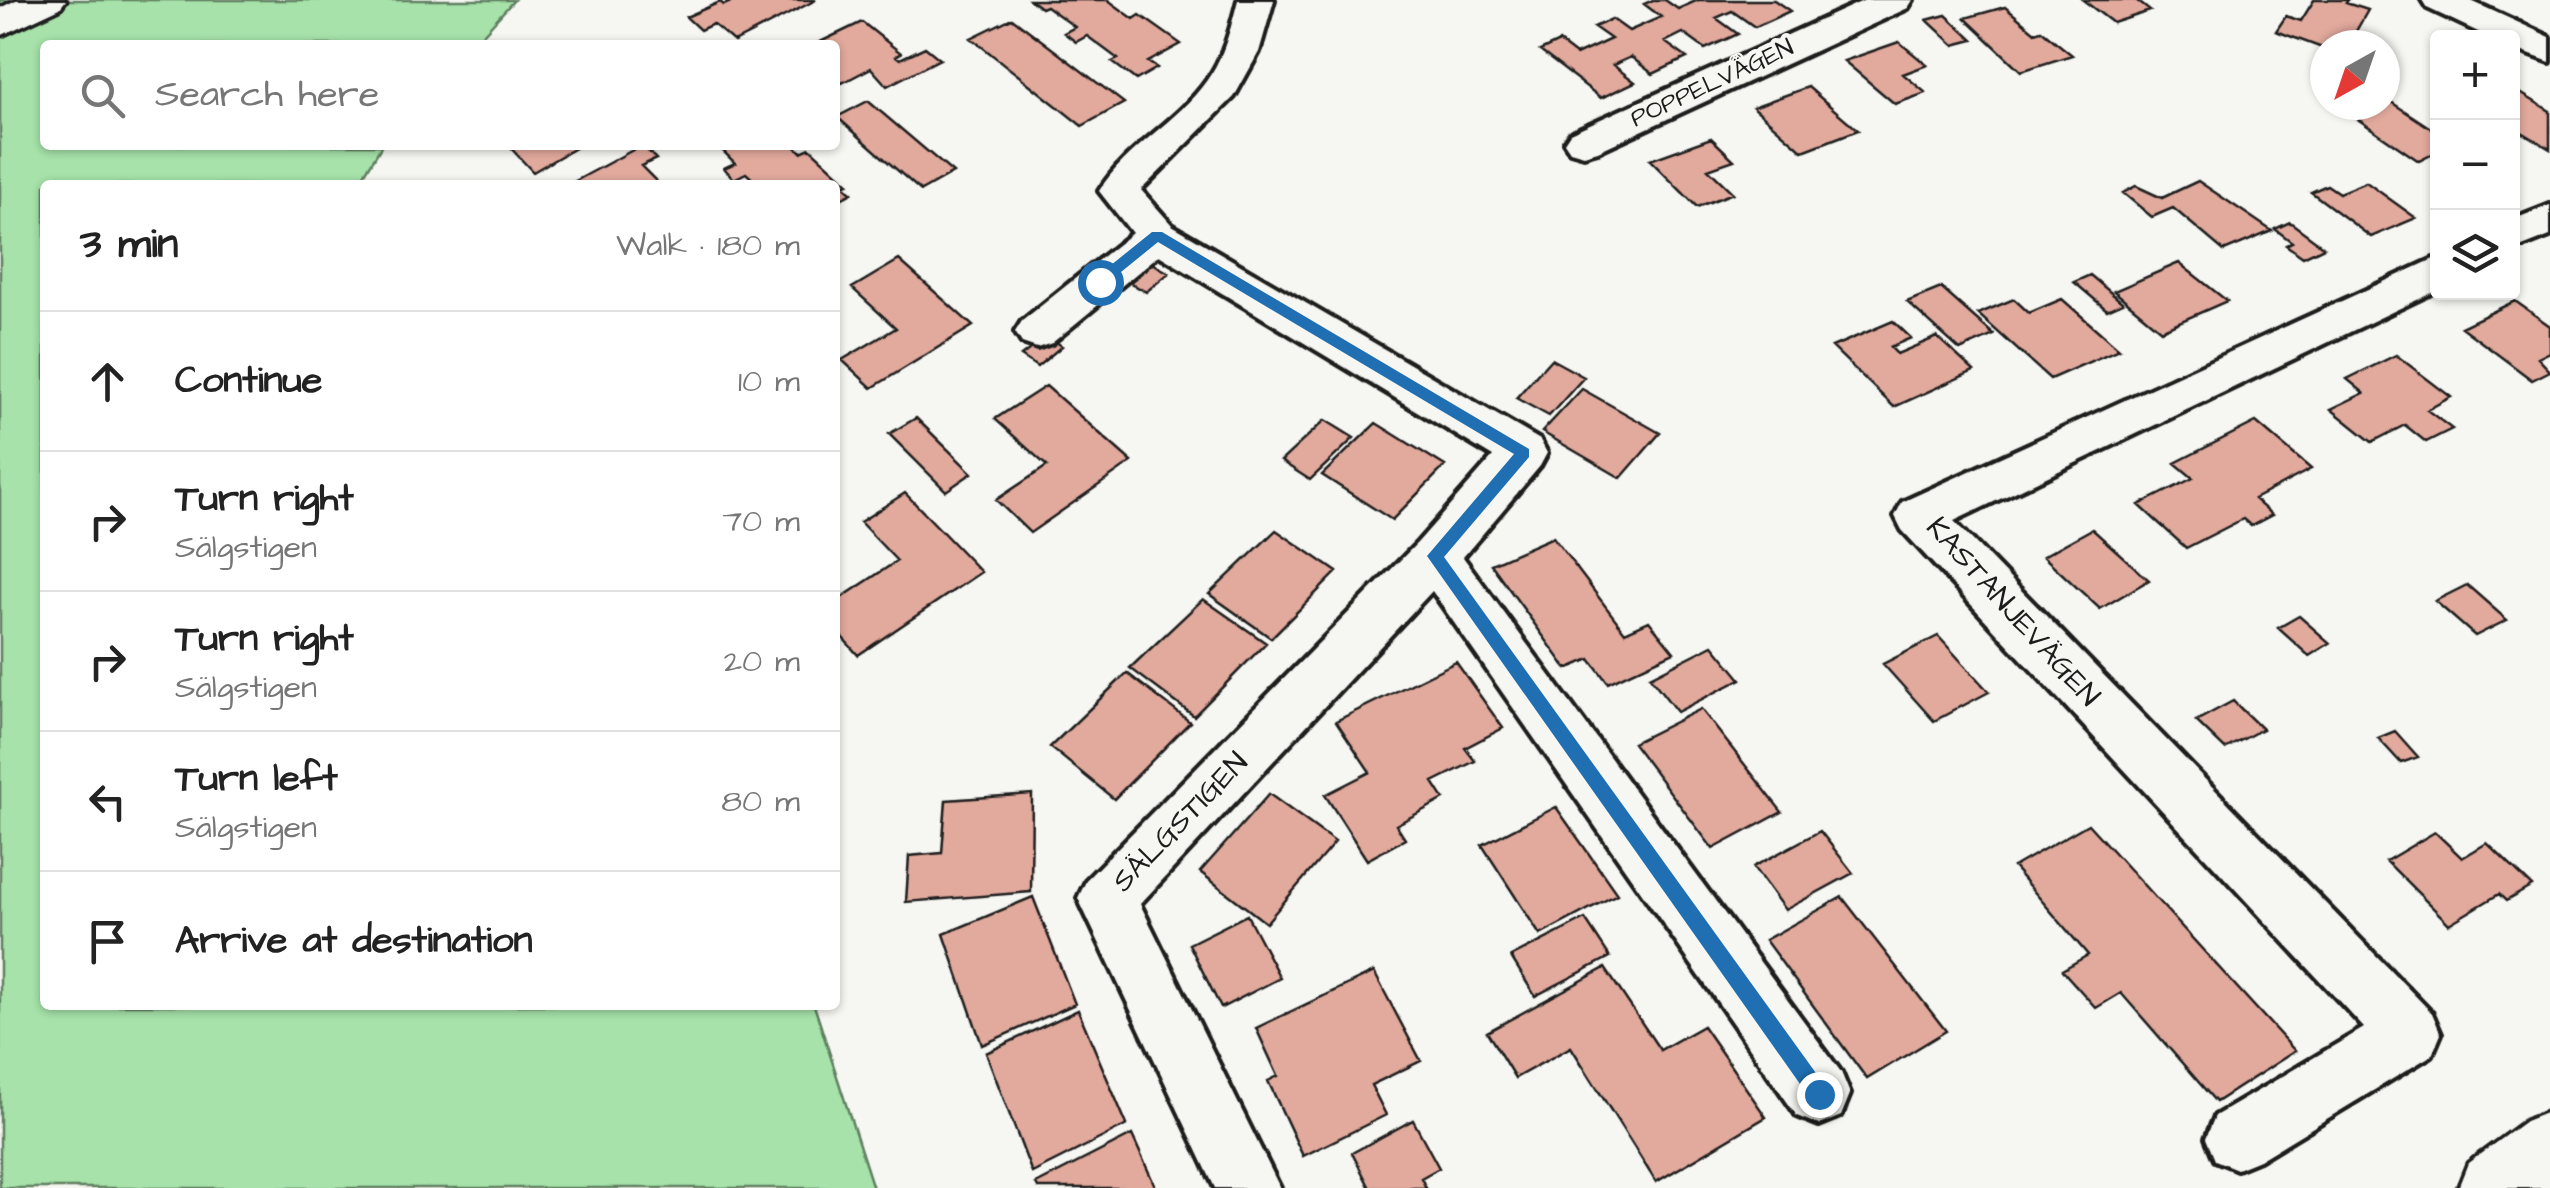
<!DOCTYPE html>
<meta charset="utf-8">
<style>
body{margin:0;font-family:"Architects Daughter",sans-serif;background:#f6f6f6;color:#222}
.controls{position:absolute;right:30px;top:30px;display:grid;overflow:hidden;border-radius:10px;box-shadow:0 2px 8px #0004}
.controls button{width:90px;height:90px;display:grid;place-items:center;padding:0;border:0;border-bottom:2px solid #e0e0e0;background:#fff;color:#222;font:50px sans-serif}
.compass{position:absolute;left:2310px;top:30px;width:90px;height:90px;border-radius:50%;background:#fff;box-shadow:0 2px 8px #0004;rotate:220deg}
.stop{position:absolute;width:30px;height:30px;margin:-22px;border:8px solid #1f6fb2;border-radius:50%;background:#fff}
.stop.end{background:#1f6fb2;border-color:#fff;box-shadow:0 2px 10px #0008}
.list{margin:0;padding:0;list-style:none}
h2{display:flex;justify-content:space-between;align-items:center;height:130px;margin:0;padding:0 40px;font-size:42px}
h2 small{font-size:32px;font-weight:400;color:#767676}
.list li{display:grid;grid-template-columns:65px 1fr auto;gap:30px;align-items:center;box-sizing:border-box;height:140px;padding:0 40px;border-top:2px solid #e0e0e0}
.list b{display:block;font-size:38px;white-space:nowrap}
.list p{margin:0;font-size:32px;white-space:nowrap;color:#767676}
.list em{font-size:32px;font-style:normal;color:#767676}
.icon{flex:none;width:55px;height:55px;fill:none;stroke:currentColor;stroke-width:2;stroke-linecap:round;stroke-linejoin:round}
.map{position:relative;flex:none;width:2550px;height:1188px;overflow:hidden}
.search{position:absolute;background:#fff;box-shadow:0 2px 8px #0004;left:40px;top:40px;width:800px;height:110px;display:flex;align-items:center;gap:25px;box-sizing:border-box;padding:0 35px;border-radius:10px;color:#767676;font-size:38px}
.panel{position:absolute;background:#fff;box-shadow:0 2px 8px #0004;left:40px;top:180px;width:800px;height:830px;border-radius:10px}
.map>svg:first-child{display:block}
.green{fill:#a6e2a9;stroke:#617f62;stroke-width:2.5}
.building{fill:#e2a99d;stroke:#1c1c1c;stroke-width:2.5}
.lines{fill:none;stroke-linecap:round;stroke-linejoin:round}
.minor-casing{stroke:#1c1c1c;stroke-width:8}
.major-casing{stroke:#1c1c1c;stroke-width:7}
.highway-casing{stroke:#1c1c1c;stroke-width:7}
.minor{fill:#f6f6f2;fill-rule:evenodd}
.major{fill:#f6f6f2;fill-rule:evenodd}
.highway{fill:#f6f6f2;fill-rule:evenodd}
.route{fill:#1f6fb2}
.labels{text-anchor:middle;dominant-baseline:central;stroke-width:9;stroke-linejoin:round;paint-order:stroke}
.far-street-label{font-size:25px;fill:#1c1c1c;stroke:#f6f6f2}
.street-label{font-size:30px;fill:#1c1c1c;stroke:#f6f6f2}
</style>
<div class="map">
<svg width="2550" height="1188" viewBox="0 0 2550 1188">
<rect width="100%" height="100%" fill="#f6f6f2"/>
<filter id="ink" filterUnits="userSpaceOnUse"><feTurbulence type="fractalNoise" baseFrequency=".01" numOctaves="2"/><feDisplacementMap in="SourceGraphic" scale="20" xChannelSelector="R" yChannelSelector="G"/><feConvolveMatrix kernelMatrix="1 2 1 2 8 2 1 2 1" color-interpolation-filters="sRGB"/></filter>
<g filter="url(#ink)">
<!-- green -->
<path class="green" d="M0,0h514l-41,45h-428v100h337l-24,40h-313v820h769l59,183h-873z"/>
<!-- building -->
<path class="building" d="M735,0h81l-82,42 -21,-18 -13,6 -14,-13 34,-15 4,3z
M1030,0h78l26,19 6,-4 41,29 -33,18 9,6 -21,12 -24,-18 6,-3 -31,-23 -11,6 -12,-9 11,-6 -29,-21 -5,2z
M1653,0h12l13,9 20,-9h76l16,11 -35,16 -23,-16 -16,7 22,16 -33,15 -22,-16 -18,9 22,16 -34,16 -22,-17 -18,8 22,17 -34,16 -61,-47 19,-9 17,13 35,-16 -17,-12 18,-8 17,12 32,-14 -17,-13z
M2083,0h53l14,11 -37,12z
M2314,0h34l-2,3 22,7 -17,30 -13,-5 -13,14 -49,-18 10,-15 15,5z
M2005,7l30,25 6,-2 31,25 -51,16 -56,-53z
M1946,15l27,25 -19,5 -27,-25z
M1012,18l112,85 -42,23 -111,-88z
M862,22l39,31 -5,3 4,3 25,-12 15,12 -53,27 -16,-18 -29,15 -7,-6v-32h-21z
M1899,42l28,23 -24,9 23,19 -31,11 -51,-43z
M1808,87l50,43 -55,21 -50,-44z
M2512,88l38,23v38l-38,-23z
M2385,98l53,35v27l-7,-5 -12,6 -82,-56h48z
M868,101l85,72 -32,18 -84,-74z
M1711,138l23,22 -26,9 25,24 -36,14 -47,-47z
M508,145h72l-47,27z
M642,145l14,14 -15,7 19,19h-92z
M717,145h77l7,7 9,-4 38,35 -5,2 9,8 -17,9v-17h-76l-13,-12 -12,6 -10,-11 11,-5z
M2198,181l74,50 -48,20 -51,-43 -21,9 -29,-24 13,-7 26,12z
M2366,182l50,36 -45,19 -60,-45 16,-7 12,8z
M2290,222l34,25 -21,10 -17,-12 6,-3 -17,-13z
M899,260l74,66 -101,62 -30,-28 54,-32 -44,-40z
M1152,263l17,10 -23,19 -17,-10z
M2179,263l48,38 -66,29 -47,-39z
M2090,275l33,28 -16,7 -33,-28z
M1941,288l53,47 -34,15 -53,-48z
M2014,299l15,14 33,-14 57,50 -69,30 -72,-65z
M2515,301l35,25v26l-12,6 12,13 -18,9 -71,-53z
M1893,321l18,17 -21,9 7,7 40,-17 37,34 -80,36 -62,-60z
M1047,336l15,10 -25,21 -16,-11z
M2396,355l55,42 -24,13 25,19 -26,13 -21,-17 -33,17 -41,-33 33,-16 -17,-14z
M1551,359l33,18 -35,39 -33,-18z
M1046,386l86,76 -102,71 -34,-33 51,-34 -52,-47z
M1582,389l78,44 -39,45 -79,-46z
M916,418l56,55 -26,18 -57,-57z
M1325,420l29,18 -44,42 -29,-19z
M2256,422l55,47 -57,30 18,16 -21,11 -8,-7 -57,29 -47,-43 54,-27 -18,-15z
M1376,423l69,43 -53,54 -70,-45z
M905,493l76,79 -123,83 -23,-26v-27l62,-41 -37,-39z
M2092,529l57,51 -49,29 -57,-53z
M1276,530l61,42 -66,66 -62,-44z
M1553,537l72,95 24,-11 25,31 -66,31 -18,-24 -23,10 -76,-105z
M2467,585l40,35 -32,16 -40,-35z
M1203,599l63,44 -72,73 -64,-48z
M2299,616l31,27 -21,13 -31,-28z
M1938,636l51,56 -55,29 -51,-57z
M1713,645l28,34 -64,33 -27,-35z
M1456,662l47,66 -38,20 10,13 -42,21 11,17 -48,26 9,14 -38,21 -42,-65 45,-23 -34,-51z
M1127,673l63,49 -76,77 -64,-52z
M2233,701l29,28 -37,20 -29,-28z
M1701,709l81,103 -69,37 -80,-106z
M2395,731l23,26 -17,6 -23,-25z
M1032,794l-1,98 -125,10 3,-46 33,-3 4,-53z
M1269,794l66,48 -69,81 -66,-51z
M1556,807l61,87 -77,41 -58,-90z
M2088,824l207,227 -79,51 -95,-109 -25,15 -34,-38 26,-15 -75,-88z
M1820,831l33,42 -68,37 -32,-43z
M2435,832l27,26 25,-15 45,43 -26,15 -7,-7 -50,30 -63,-63z
M1033,897l42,107 -93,41 -38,-111z
M1842,897l104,134 -79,48 -102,-139z
M1247,915l33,63 -59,30 -32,-64z
M1585,919l25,38 -75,39 -24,-39z
M1605,968l55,82 43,-24 63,91 -110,65 -85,-135 -56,31 -28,-46z
M1374,972l47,89 -50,24 15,30 -83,41 -35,-75 10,-5 -22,-48z
M1078,1010l49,115 -95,48 -46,-120z
M1413,1120l26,48 -18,10 5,10h-56l-18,-35z
M1132,1135l24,53h-118l-2,-4z"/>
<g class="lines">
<!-- minor casing -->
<g class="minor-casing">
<path id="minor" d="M1238,0h36l-15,52 -25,45 -93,93 31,35 368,215 7,13 -7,13 -77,91 378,515 9,22 -9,22 -22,9 -22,-9 -365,-525 -292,313 140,284h-65l-137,-290 9,-19 331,-337 75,-85 -334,-202 -107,88 -15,5 -15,-5 -7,-11 7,-11 110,-88 -33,-42c28,-45 78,-68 108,-111 17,-23 24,-53 31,-80z
M1865,0h48l-5,8 -310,143 -14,4 -14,-4 -6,-9 6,-9z
M2422,0h47l81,37v25l-38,-14v-10h-21l-64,-30z
M2550,205v31l-38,15v-31z
M2438,257v33l-484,231 478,492 9,21 -9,21 -173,105 -22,9 -22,-9 -9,-22 9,-22 149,-88 -462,-498 -7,-14 7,-14z"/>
</g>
<!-- major casing -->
<g class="major-casing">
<path id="major" d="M2550,1111v77h-92l10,-25 57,-42z"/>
</g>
<!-- highway casing -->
<g class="highway-casing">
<path id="highway" d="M16,0h50l-6,8 -60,28v-28z"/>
</g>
<!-- minor -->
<use href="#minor" class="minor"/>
<!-- major -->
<use href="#major" class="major"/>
<!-- highway -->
<use href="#highway" class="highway"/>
</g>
</g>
<!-- route -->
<path class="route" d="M1152,232h10l367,217v8l-85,100 382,530v14h-14l-385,-545 87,-102 -356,-212 -53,43h-10v-7z"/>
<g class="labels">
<!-- far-street labels -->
<g class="far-street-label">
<text transform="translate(1712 83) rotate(-25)">POPPELVÄGEN</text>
</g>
<!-- street labels -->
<g class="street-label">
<text transform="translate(2013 612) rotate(48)">KASTANJEVÄGEN</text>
<text transform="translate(1180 822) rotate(-46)">SÄLGSTIGEN</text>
</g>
</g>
</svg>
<div class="controls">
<button>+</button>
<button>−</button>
<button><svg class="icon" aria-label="layers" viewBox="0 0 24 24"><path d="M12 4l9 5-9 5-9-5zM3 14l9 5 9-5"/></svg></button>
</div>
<svg class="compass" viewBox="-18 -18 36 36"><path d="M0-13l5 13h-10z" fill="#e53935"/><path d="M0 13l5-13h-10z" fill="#767676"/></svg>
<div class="stop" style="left:1100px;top:282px"></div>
<div class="stop end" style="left:1819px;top:1094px"></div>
<div class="search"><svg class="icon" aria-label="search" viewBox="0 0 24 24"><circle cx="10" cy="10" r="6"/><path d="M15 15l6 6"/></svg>Search here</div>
<section class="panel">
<h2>3 min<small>Walk · 180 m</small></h2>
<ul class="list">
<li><svg class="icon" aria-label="ahead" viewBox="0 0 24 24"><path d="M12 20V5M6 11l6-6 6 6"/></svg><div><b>Continue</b></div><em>10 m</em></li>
<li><svg class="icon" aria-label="right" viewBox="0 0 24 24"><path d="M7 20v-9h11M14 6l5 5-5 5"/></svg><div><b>Turn right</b><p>Sälgstigen</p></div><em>70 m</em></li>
<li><svg class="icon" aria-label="right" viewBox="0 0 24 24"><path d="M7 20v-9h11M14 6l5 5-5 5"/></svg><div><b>Turn right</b><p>Sälgstigen</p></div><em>20 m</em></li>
<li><svg class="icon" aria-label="left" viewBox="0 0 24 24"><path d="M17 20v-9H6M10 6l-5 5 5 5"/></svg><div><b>Turn left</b><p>Sälgstigen</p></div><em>80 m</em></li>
<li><svg class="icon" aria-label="arrive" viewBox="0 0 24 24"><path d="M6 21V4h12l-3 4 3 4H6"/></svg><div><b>Arrive at destination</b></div></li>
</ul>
</section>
</div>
